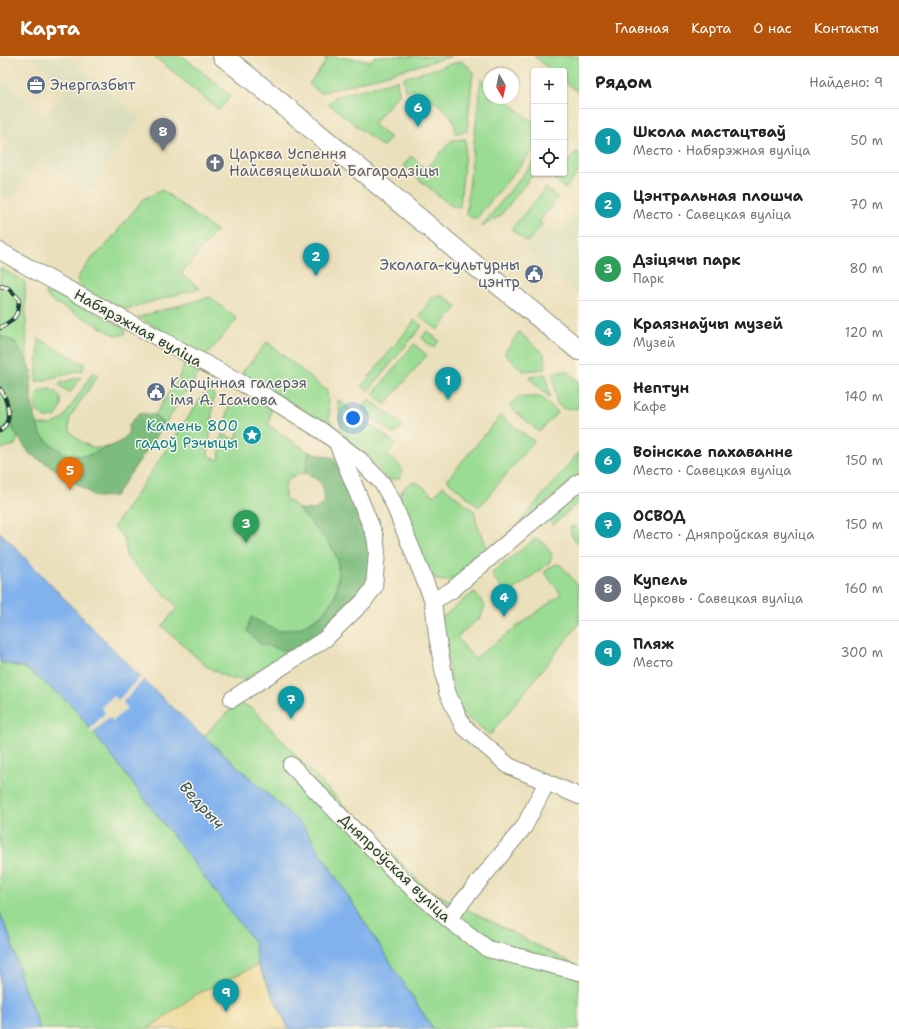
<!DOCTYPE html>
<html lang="ru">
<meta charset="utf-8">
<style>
body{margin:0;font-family:"Shantell Sans",sans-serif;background:#f6f6f6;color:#222}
.controls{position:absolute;right:12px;top:12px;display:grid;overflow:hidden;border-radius:4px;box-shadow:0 1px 3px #0004}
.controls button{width:36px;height:36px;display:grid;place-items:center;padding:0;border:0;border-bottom:1px solid #e0e0e0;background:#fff;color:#222;font:20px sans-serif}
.compass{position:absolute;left:483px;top:12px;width:36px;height:36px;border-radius:50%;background:#fff;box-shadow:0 1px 3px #0004;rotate:171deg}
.you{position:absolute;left:353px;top:362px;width:14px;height:14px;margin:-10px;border:3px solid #fff;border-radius:50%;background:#1a73e8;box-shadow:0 0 0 6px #1a73e833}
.badge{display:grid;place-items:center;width:26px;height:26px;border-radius:50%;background:#b45309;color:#fff;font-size:13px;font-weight:700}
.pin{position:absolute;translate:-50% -33px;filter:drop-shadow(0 1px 2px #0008)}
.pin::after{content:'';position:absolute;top:21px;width:14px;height:12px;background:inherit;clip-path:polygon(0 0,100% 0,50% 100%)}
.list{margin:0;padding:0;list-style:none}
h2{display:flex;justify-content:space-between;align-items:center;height:52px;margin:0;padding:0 16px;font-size:17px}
h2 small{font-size:13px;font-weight:400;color:#767676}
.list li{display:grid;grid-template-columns:26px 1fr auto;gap:12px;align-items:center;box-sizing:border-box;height:64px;padding:0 16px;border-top:1px solid #e0e0e0}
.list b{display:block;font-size:15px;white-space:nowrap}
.list p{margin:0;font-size:13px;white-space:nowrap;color:#767676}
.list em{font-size:13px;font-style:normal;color:#767676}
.icon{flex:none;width:22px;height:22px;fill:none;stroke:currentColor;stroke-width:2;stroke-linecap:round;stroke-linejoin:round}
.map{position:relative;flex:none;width:579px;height:973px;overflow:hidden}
header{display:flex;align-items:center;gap:24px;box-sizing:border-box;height:56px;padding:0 20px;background:#b45309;color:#fff}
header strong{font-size:19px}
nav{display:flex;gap:22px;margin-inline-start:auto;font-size:14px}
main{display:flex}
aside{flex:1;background:#fff}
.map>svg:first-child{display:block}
.built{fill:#dbdebc}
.green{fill:#9adc93;stroke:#5c8c64}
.forest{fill:#7bbc7d;stroke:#4d7c58}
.sand{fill:#eeda9e;stroke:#868c69}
.water{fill:#82b2ed;stroke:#507890}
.pier{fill:#ebe0bc}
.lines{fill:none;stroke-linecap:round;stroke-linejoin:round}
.minor-casing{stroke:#858e78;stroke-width:18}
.tertiary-casing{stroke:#858e78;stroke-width:22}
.minor{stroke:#fff;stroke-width:16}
.tertiary{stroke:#fff;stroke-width:20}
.rail-casing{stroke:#1f3d34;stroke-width:4.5}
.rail{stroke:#fcf5e5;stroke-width:3;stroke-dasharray:9;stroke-linecap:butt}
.labels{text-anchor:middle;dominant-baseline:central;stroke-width:3;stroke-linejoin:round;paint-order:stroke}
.service-label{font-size:15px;fill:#4e5e75;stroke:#fcf5e5;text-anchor:start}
.worship-label{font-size:15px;fill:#5b616d;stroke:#fcf5e5;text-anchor:start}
.street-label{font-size:15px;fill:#1f3d34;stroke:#fcf5e5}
.culture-label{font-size:15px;fill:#0d838f;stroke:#fcf5e5;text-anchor:end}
.water-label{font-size:16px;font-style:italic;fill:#385a62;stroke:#fcf5e5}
</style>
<header>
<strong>Карта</strong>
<nav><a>Главная</a><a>Карта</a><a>О нас</a><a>Контакты</a></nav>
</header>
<main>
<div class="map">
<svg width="579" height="973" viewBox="0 0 579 973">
<rect width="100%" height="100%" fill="#fcf5e5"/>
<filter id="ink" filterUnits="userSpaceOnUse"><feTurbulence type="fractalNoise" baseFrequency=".025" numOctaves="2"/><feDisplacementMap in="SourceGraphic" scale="8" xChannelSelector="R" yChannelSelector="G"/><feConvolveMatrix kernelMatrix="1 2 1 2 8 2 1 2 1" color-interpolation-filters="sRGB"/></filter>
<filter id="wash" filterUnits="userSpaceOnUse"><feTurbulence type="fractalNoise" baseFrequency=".012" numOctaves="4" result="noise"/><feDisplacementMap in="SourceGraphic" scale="16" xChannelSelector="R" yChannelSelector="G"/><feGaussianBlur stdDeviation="0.9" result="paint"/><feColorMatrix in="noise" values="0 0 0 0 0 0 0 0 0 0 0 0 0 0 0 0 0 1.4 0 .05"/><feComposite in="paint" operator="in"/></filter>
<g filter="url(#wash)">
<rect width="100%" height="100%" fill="#ebe0bc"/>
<!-- built -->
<path class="built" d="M29,0h36l75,62 -43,61 5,6 -6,7 -55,-33 -31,42 -10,-7v-38l10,-15 -10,-8v-46l5,-5 40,33 22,-27z
M579,152v86l-54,-45 4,-5 -2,-2 15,-18 15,12z"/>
<!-- green -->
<path class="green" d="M154,0h29l48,40 -12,14z
M326,0l45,5 4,-5h77l-132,37 -11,-9 16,-21z
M534,0h45v37l-15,-12v-10h-12z
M462,5l11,10 -6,60 -12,2c0,-6 0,-10 -3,-15 -5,-8 -28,-26 -38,-28 -3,0 -6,0 -9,1l-2,-13z
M481,22l8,7v13h15l30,25v26l-59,71 -9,-6z
M397,24l2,14 -26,30 17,14 -7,9 -54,-43 6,-7z
M466,83l-6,68 -9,-1 -48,-40 8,-10 15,13 26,-29z
M577,95l2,2v18l-14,18 -11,-9 5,-7h5v-6z
M534,105v12l-34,43 -19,11z
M546,132l12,10 -19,24 3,2 -15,18 -16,-13z
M162,134l54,41 -35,43 19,14 -74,21 -43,-19 -4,-5 -2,-7 15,-20 12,-10 39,-49z
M0,212l25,14 2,81 -12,-21 -15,-6z
M52,232l73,41v5l-4,1h-6l-65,-35 -4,-6 1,-4z
M444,240l13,11 -19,23 -19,-14 13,-19z
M210,241l27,22 -31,37 -68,-39z
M415,264l7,6 -54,65 -6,-5z
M427,275l12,10 -6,7 -11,-10z
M519,276l25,22 2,15 -23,2 -19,-17z
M39,283l45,25 -1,6 -47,12z
M267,286l60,49 3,35 -89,-52z
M414,288l13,11 -42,50 -12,-11z
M184,309l15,8 -35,52 -9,-10 24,-38z
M566,315l13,11v26l-15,1 -7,-5 -4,-31z
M93,316l5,3 -28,42c-1,5 -2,11 1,15 6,8 19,16 28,16 4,0 9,-1 13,-2l-26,10 -18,-1 -15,-9 -13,-12 -4,-11 6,2h8l12,-5z
M546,318l4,24 -19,-18 -1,-3z
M81,321l-11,16 -11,-8 1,-2z
M208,332l6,7 -6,61 11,4 3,-26 14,6 3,-11 -13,-8 1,-10 5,-11 18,-3 21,13 -2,14 3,4 37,24 -4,21 -15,4 -5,8v13l13,10 32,36 8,16v18l-3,19 -14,18 -21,13 -21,3 15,22 -49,26h-15l-24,-13 -44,-40 16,-19 -52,-50 -1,-17 -11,-13z
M0,333c10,14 7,34 18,48l-3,8 -15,4z
M50,333c14,5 14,18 5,28l-8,1c-12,-5 -14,-13 -10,-25l6,-3z
M518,341h23l17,15 -19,20 -30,-26z
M369,343l34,26 -9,10 -32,-26z
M338,344l58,44 -9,11c8,6 19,12 13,23l-9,2 -7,-4 -14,-18 -23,-18 -6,-11z
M500,360l34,25 -55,66 -32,-27z
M579,396v23l-58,48 -1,-1z
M413,426l5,1 16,13 9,-10 32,26 1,10 11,25v5l-32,26 -8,3 -10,-1 -5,-4 -17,-32 -16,-45c1,-9 7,-13 14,-17z
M579,437v9l-26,23 -5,-5z
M576,470l3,4v15c-4,-5 -10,-10 -8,-18z
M539,483l3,2 10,13 -2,8 -36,28 -12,-1 -9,-12v-5l41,-32z
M558,508l4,2 17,21v37l-89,111 -27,-21 -10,-21 -13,-74 34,-27 11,13 -4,12 -24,20 17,22 87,-65 -17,-22 10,-7z
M0,606l26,6 46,37 79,102 103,135 4,23 -63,30 -47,34h-108l-16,-41 -14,-51 -10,-24z
M241,648l11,4 69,74 105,106 153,79v62h-146l-130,-203 -99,-90c10,-12 22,-24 37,-32z"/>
<!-- forest -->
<path class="forest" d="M0,280l15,6 17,29 -1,29 9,34 13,12 15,9 19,1 25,-10 11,-6 5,-7 1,-8 10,-12 16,2 9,10 -49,71 -19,1 -41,-28 -25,-15 -16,-23 -9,-36 -5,-6z
M309,396l25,6 35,72 2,56 -20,25 -57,42 -34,-9 -13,-13 4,-14 27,14 22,-3 21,-13 14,-18 3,-19v-18l-8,-16 -32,-35 16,1 10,-6c1,-20 -2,-22 -19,-31z"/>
<!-- sand -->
<path class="sand" d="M258,909l31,64h-141l47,-34z"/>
<!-- water -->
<path class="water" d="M0,476l136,141 62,58 105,95 130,203h-144l-31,-64 -4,-23 -103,-135 -79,-102 -46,-37 -26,-6z
M0,857l10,24 14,51 16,41h-40z"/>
<!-- pier -->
<path class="pier" d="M142,619l3,3 -22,24 4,6 -14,13 -4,-4 -17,17 -3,-4 16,-17 -4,-6 13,-11 4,4z"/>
</g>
<g filter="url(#ink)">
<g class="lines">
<!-- minor casing -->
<g class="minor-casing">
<path id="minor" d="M0,195l44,25 225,122 53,33 38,29 22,23 10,17 41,101 4,34 10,57 16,34 46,40 70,30
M433,545l19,-11 127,-108
M232,643l93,-60 39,-38 10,-14 3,-35 -2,-16 -38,-93
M291,709l111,114 46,40 40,30 91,23
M448,863l76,-92 23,-45"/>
</g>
<!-- tertiary casing -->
<g class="tertiary-casing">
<path id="tertiary" d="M223,0l75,61 161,135 120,98"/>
</g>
<!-- minor -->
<use href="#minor" class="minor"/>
<!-- tertiary -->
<use href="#tertiary" class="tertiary"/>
<!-- rail casing -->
<g class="rail-casing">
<path id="rail" d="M0,230l8,2 11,11c0,17 -5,21 -19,29
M0,333c8,11 14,32 0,42"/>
</g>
<!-- rail -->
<use href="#rail" class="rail"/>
</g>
</g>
<!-- icons -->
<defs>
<g id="office-disc" transform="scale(1)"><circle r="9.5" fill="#5c6f8a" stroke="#fcf5e5"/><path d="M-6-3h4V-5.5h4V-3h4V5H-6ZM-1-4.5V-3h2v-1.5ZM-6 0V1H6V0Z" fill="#fff"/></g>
<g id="church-disc" transform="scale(1)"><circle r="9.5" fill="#6b7280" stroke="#fcf5e5"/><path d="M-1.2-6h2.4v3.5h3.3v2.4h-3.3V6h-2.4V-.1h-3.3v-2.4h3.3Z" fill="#fff"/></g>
<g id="civic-disc" transform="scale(1)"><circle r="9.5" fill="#5c6f8a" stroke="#fcf5e5"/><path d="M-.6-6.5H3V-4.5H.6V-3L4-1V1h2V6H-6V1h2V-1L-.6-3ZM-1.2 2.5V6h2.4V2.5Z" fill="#fff"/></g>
<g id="sight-disc" transform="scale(1)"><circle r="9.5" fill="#0f9aa8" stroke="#fcf5e5"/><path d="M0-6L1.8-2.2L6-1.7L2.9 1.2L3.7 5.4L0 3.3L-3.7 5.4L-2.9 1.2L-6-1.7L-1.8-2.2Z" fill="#fff"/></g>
</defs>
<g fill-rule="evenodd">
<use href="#office-disc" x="36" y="29"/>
<use href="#church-disc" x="215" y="107"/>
<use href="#civic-disc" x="534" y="218"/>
<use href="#civic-disc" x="156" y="336"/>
<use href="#sight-disc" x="252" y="379"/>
</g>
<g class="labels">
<!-- service labels -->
<g class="service-label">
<text x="50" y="29">Энергазбыт</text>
<text x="520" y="209" text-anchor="end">Эколага-культурны<tspan x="520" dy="17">цэнтр</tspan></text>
<text x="170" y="327">Карцінная галерэя<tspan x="170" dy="17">імя А. Ісачова</tspan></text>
</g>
<!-- worship labels -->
<g class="worship-label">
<text x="229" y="98">Царква Успення<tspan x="229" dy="17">Найсвяцейшай Багародзіцы</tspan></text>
</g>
<!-- street labels -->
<g class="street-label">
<text transform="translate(138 272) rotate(29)">Набярэжная вуліца</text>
<text transform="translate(395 812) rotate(44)">Дняпроўская вуліца</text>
</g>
<!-- culture labels -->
<g class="culture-label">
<text x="238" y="370">Камень 800<tspan x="238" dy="17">гадоў Рэчыцы</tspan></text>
</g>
<!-- water labels -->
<g class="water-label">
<text transform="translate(202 749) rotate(48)">Ведрыч</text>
</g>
</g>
</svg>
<div class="controls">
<button>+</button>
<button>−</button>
<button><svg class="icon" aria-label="locate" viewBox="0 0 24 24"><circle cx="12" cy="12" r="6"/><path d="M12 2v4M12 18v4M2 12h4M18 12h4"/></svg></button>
</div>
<svg class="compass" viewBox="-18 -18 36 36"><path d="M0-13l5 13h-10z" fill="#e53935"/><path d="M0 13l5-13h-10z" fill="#767676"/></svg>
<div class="you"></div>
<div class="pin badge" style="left:448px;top:344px;background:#0f9aa8">1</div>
<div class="pin badge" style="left:316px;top:220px;background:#0f9aa8">2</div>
<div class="pin badge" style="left:246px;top:487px;background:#2e9e5b">3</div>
<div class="pin badge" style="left:504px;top:561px;background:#0f9aa8">4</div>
<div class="pin badge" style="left:70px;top:434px;background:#e8710a">5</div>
<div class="pin badge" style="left:418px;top:71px;background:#0f9aa8">6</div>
<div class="pin badge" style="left:291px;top:663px;background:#0f9aa8">7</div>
<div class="pin badge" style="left:163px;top:95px;background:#6b7280">8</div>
<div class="pin badge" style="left:226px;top:956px;background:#0f9aa8">9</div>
</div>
<aside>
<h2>Рядом<small>Найдено: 9</small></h2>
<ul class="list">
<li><span class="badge" style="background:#0f9aa8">1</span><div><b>Школа мастацтваў</b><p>Место · Набярэжная вуліца</p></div><em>50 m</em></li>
<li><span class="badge" style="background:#0f9aa8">2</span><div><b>Цэнтральная плошча</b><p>Место · Савецкая вуліца</p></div><em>70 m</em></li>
<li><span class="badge" style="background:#2e9e5b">3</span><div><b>Дзіцячы парк</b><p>Парк</p></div><em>80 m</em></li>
<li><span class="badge" style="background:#0f9aa8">4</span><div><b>Краязнаўчы музей</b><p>Музей</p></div><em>120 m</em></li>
<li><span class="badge" style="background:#e8710a">5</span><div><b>Нептун</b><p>Кафе</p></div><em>140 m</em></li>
<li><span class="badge" style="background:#0f9aa8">6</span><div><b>Воінскае пахаванне</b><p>Место · Савецкая вуліца</p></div><em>150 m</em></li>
<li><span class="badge" style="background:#0f9aa8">7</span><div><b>ОСВОД</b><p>Место · Дняпроўская вуліца</p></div><em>150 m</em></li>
<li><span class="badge" style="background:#6b7280">8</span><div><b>Купель</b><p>Церковь · Савецкая вуліца</p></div><em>160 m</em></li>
<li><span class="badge" style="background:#0f9aa8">9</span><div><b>Пляж</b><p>Место</p></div><em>300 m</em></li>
</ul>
</aside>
</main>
